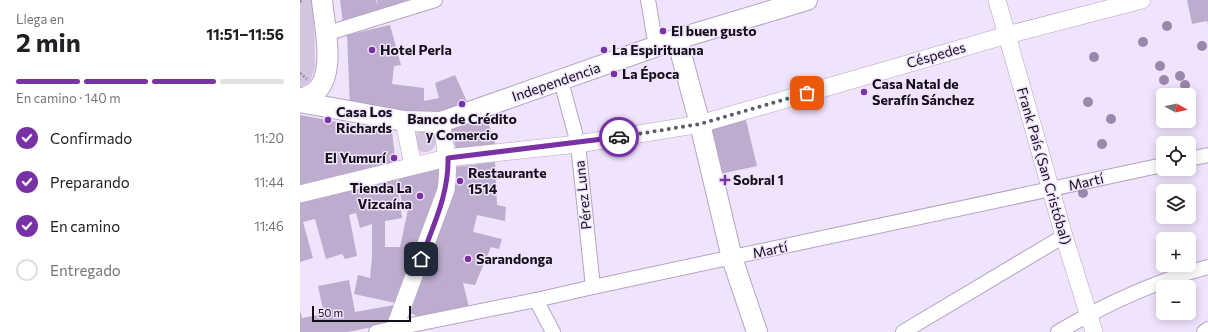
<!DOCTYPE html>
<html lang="es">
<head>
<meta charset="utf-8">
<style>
	:root { --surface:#fff; --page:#f2f2f2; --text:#202124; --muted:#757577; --line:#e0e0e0; --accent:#7932a5 }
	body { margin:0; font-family:Commissioner,sans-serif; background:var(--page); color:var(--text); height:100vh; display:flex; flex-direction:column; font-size:15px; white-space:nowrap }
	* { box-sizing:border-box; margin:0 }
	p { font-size:13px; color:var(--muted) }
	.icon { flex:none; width:22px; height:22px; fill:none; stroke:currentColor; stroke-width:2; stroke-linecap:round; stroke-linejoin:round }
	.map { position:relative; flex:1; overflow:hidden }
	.panel { display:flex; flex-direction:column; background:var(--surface); width:300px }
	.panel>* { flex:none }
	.needle { width:26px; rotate:98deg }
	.fabs { position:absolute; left:856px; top:88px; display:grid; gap:8px }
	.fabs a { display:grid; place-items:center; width:40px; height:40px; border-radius:6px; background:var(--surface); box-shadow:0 2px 10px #0003; font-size:20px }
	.scale { position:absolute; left:12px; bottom:10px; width:99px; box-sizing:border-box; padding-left:4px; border:2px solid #150f1a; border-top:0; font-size:11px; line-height:14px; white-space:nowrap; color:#150f1a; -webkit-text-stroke:3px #f0e3fc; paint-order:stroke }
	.pin { position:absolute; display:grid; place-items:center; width:34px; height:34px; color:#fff; margin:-17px; border-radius:8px; box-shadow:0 2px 6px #0006 }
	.courier { position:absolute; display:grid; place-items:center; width:40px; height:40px; margin:-20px; border:3px solid #7932a5; border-radius:50%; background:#fff; color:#222; box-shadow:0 1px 5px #0007 }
	.overview em { font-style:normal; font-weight:700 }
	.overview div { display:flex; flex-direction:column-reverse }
	.overview { display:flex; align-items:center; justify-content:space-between; height:68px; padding:0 16px }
	h1 { font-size:26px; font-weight:700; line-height:30px }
	.bar { display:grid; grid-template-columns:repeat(4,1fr); gap:6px 4px; align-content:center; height:48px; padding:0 16px }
	.bar i { height:5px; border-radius:3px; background:var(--line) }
	.bar .current { background:var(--accent) }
	.bar p { grid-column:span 4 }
	ol { padding:0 16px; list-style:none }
	li { display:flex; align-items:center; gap:12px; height:44px }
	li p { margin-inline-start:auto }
	li .icon { padding:4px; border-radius:50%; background:var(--accent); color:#fff; stroke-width:4 }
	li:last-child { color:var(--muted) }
	li i { width:22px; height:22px; border:2px solid var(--line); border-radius:50% }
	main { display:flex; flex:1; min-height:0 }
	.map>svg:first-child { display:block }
	.green { fill:#d2c5dd }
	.building { fill:#beacce }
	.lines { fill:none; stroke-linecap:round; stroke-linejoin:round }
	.minor-casing { stroke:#b4a5c2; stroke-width:16 }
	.tertiary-casing { stroke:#b4a5c2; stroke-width:18 }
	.secondary-casing { stroke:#b4a5c2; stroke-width:22 }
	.path { stroke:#91879a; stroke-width:2.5; stroke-dasharray:2 2; stroke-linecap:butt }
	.minor { stroke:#fff; stroke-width:14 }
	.tertiary { stroke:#fff; stroke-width:17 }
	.secondary { stroke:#fff; stroke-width:20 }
	.tree { fill:#9b86ac }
	.done { stroke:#625969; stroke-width:4; stroke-dasharray:0 7.2 }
	.route { stroke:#7932a5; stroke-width:5 }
	.poi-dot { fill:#7932a5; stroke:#f0e3fc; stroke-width:1.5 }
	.labels { text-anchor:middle; stroke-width:3; stroke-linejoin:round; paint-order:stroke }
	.poi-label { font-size:14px; font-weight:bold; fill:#150f1a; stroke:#f0e3fc; text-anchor:start }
	.street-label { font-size:14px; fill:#150f1a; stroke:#f0e3fc }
</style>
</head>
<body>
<main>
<section class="panel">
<div class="overview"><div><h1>2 min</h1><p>Llega en</p></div><em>11:51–11:56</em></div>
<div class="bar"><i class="current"></i><i class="current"></i><i class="current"></i><i></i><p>En camino · 140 m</p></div>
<ol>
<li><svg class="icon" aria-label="check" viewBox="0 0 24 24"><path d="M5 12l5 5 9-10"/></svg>Confirmado<p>11:20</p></li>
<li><svg class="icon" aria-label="check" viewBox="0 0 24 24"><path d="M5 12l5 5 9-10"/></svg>Preparando<p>11:44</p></li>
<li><svg class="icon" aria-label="check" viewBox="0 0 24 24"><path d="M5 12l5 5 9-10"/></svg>En camino<p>11:46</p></li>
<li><i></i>Entregado</li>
</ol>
</section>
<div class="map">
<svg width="908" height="332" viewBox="0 0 908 332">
	<rect width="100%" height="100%" fill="#f0e3fc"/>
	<!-- green -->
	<g class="green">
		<polygon points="0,0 12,0 14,7 15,68 10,81 0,88"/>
		<circle cx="125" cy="141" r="11"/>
	</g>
	<!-- building -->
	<g class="building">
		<polygon points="40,0 76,0 78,6 77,0 120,0 43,23"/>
		<polygon points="887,0 908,0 908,24 907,21 892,24"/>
		<polygon points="90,25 101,65 94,66 92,84 124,88 124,101 139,98 135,83 155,75 169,106 129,117 50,106 47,35"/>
		<polygon points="185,113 196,146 157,153 150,125"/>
		<polygon points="0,115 92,132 96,165 0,189"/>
		<polygon points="446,120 457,166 420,174 409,129"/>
		<polygon points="195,162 197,205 206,207 205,221 177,215 173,232 202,239 199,249 191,247 175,285 163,283 169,307 121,318 110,313 150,199 155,167"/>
		<polygon points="138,164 142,173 142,188 100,304 92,323 48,332 0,332 0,310 2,318 24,314 18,286 49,280 55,312 100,304 54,294 58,275 70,278 72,258 72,224 60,228 56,213 49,215 57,256 45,259 42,254 26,259 15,219 3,222 13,258 0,262 0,199 96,176 102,218 85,221 85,247 100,247 109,205 102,204 97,176"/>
	</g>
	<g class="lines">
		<!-- minor casing -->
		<g class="minor-casing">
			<g id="minor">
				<polyline points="348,0 356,47"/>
				<polyline points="25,34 135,0"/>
				<polyline points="261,81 278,144 293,287"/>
				<polyline points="889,159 908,155"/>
				<polyline points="236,300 253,332"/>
				<polyline points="76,332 236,300 293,287 863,165"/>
				<polyline points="603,332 764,236"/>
				<path d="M758,332C806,304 855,281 908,267"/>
				<polyline points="904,332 908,329"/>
			</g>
		</g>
		<!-- tertiary casing -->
		<g class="tertiary-casing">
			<g id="tertiary">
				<polyline points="697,0 764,236 794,332"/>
				<polyline points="104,121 113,166"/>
				<polyline points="0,194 147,158 278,144 400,124 707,35 842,0"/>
				<path d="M93,332L146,190C150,166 145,145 141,122"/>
			</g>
		</g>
		<!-- secondary casing -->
		<g class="secondary-casing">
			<g id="secondary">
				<polyline points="377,39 400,124 432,258 457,332"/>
				<path d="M0,99C7,97 14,94 19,88C35,68 24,24 22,0"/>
				<polyline points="0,102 104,121 141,122 377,39 507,0"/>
			</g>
		</g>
		<!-- path -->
		<g class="path">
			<polyline points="0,2 2,0"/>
			<polyline points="0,73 7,79"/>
		</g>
		<!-- minor -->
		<use href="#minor" class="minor"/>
		<!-- tertiary -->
		<use href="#tertiary" class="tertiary"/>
		<!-- secondary -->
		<use href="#secondary" class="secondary"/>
	</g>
	<!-- trees -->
	<g class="tree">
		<circle cx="867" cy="26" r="5"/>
		<circle cx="843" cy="42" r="5"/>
		<circle cx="902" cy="46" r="5"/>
		<circle cx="794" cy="57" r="5"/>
		<circle cx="860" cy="66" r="5"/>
		<circle cx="880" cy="76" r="5"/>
		<circle cx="864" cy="80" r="5"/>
		<circle cx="885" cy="85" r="5"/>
		<circle cx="788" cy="102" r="5"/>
		<circle cx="811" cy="119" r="5"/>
		<circle cx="802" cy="144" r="5"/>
		<circle cx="783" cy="193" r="5"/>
	</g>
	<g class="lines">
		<!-- done -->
		<polyline class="done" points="319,137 400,124 507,93"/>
		<!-- route -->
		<path class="route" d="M121,259C133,226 149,194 148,158L319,137"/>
	</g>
	<!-- markers -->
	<g class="poi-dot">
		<circle cx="363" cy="31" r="4"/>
		<circle cx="72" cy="50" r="4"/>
		<circle cx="304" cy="50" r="4"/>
		<circle cx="314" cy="74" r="4"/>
		<circle cx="564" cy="92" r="4"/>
		<circle cx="162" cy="104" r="4"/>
		<circle cx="28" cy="120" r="4"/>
		<circle cx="94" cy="158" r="4"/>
		<path d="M423 174h4v4h4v4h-4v4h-4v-4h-4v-4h4z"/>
		<circle cx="160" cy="181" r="4"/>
		<circle cx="120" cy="196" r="4"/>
		<circle cx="168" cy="259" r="4"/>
	</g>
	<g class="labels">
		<!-- poi labels -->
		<g class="poi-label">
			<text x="371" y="36">El buen gusto</text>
			<text x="80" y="55">Hotel Perla</text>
			<text x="312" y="55">La Espirituana</text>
			<text x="322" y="79">La Época</text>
			<text x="572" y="89">Casa Natal de<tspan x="572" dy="16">Serafín Sánchez</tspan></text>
			<text x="36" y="117">Casa Los<tspan x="36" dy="16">Richards</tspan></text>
			<text x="162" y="124" text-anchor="middle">Banco de Crédito<tspan x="162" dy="16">y Comercio</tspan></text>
			<text x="86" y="163" text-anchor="end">El Yumurí</text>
			<text x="168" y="178">Restaurante<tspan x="168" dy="16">1514</tspan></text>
			<text x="433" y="185">Sobral 1</text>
			<text x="112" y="193" text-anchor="end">Tienda La<tspan x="112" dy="16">Vizcaína</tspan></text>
			<text x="176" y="264">Sarandonga</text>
		</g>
		<!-- street labels -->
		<g class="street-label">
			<text transform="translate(636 55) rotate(-16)" y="5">Céspedes</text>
			<text transform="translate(256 82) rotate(-19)" y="5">Independencia</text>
			<text transform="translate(744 166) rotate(74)" y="5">Frank País (San Cristóbal)</text>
			<text transform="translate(786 182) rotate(-13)" y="5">Martí</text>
			<text transform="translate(283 195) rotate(-96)" y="5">Pérez Luna</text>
			<text transform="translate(470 250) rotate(-12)" y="5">Martí</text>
		</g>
	</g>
</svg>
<div class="fabs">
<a><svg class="needle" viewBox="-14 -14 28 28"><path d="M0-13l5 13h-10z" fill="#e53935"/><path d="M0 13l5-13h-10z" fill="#757577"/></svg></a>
<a><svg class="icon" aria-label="locate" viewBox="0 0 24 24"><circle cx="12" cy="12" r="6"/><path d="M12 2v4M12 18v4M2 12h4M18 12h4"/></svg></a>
<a><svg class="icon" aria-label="layers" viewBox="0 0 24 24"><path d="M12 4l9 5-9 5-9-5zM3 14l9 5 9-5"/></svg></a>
<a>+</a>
<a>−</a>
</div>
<div class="scale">50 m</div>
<div class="pin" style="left:507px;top:93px;background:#ea580c"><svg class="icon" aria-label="bag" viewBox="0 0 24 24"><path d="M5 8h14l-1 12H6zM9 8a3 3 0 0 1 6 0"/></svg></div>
<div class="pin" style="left:121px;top:259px;background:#1f2937"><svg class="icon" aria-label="home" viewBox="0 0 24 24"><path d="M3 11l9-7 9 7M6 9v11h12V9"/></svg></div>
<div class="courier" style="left:319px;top:137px"><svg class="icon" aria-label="car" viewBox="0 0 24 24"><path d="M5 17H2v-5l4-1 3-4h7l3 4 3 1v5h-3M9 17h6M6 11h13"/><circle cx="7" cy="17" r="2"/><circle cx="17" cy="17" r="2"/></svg></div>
</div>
</main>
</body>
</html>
